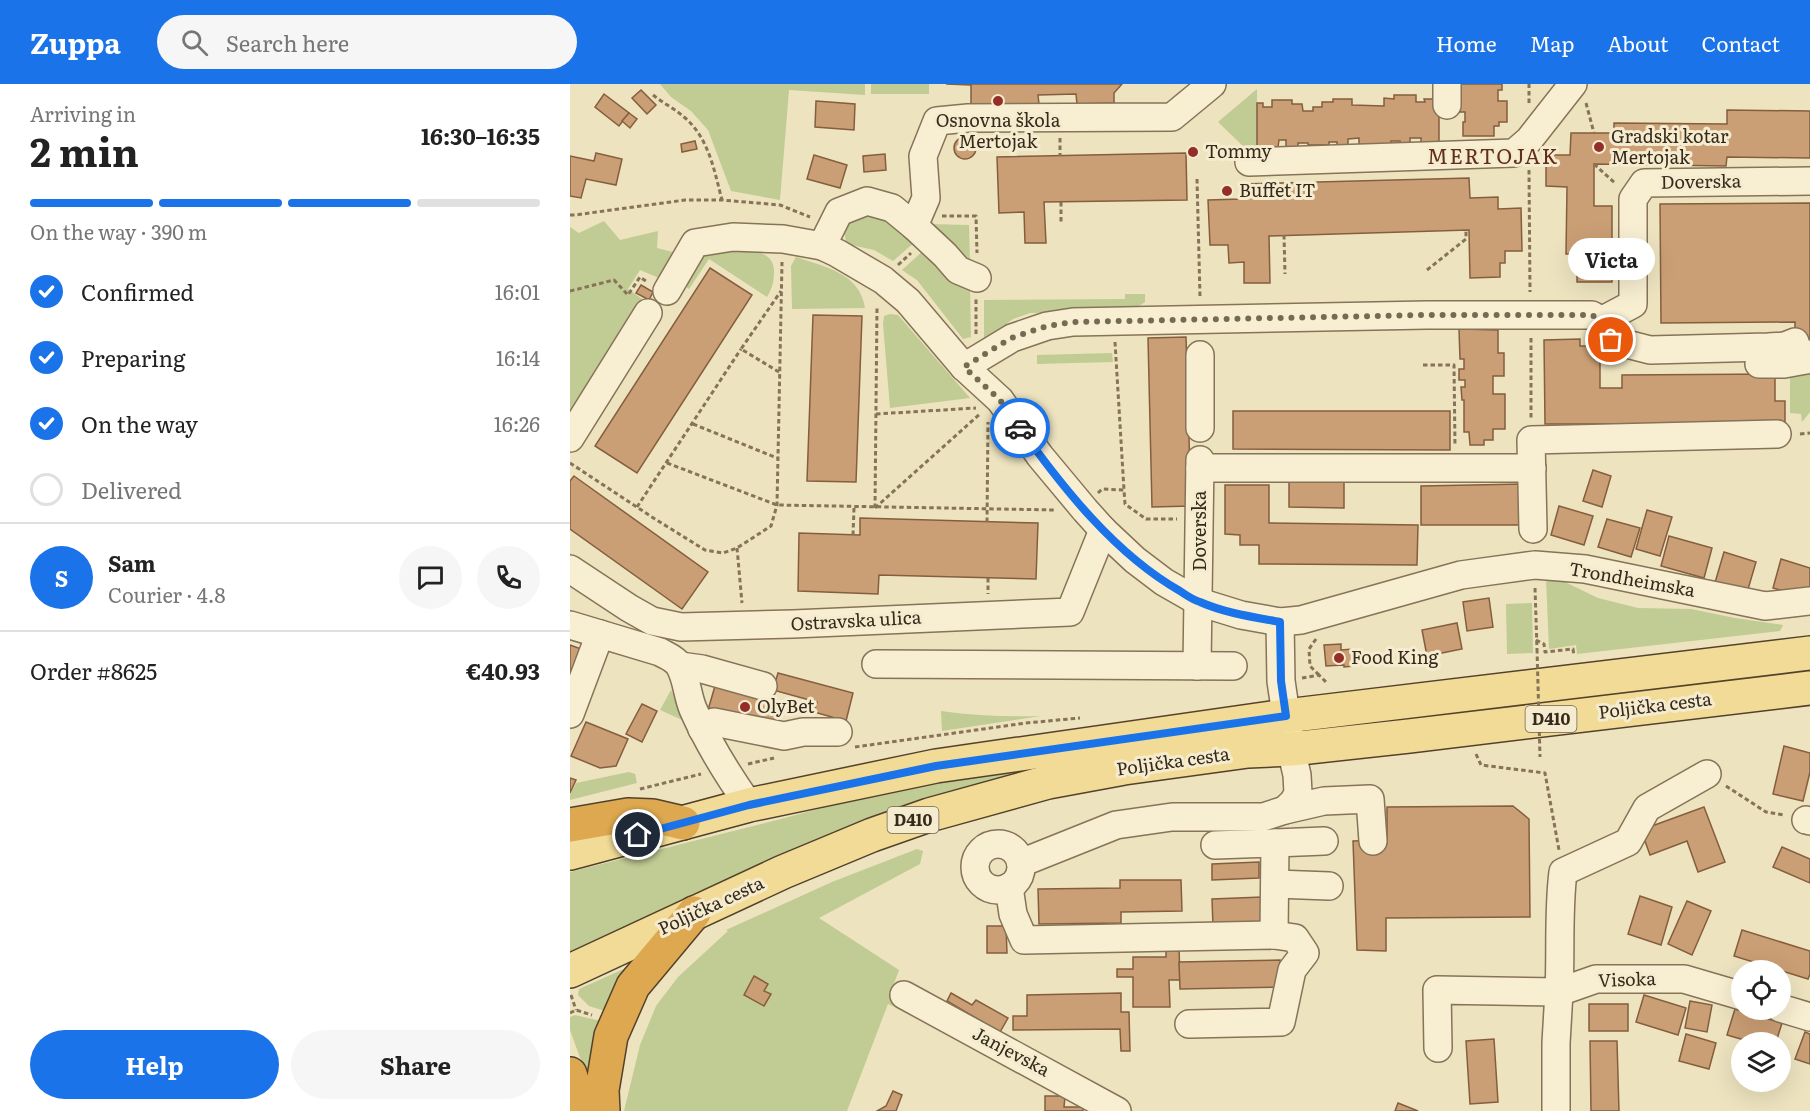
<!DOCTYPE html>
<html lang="en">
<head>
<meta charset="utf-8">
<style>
	:root { --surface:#fff; --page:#f6f6f6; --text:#222; --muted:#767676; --line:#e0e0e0; --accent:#1a73e8 }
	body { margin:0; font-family:Literata,serif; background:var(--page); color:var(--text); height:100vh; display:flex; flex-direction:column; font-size:22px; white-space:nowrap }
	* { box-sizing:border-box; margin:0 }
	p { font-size:20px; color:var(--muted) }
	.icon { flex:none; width:33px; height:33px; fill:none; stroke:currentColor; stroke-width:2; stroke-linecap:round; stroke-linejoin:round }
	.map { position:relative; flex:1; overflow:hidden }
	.sheet { display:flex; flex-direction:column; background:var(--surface); width:570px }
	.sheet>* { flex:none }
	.buttons { position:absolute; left:1161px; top:876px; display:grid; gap:12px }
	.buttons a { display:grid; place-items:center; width:60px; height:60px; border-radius:50%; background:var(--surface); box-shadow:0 6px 24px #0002; font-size:30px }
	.pin { position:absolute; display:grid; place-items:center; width:51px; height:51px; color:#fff; margin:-26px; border:3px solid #fff; border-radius:50%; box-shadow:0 2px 6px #0007 }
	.courier { position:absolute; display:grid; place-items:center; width:60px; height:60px; margin:-30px; border:4px solid #1a73e8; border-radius:50%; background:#fff; color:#222; box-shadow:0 2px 8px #0007 }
	.bubble { position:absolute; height:42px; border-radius:21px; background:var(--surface); box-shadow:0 6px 24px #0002; font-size:20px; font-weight:700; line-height:42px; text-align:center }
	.head em { font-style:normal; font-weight:700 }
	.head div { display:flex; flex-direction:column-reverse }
	.head { display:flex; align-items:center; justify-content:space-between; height:102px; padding:0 30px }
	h1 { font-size:39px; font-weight:700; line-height:45px }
	.bar { display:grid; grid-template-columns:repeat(4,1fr); gap:9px 6px; align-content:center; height:72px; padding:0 30px }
	.bar i { height:8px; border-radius:4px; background:var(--line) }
	.bar .selected { background:var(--accent) }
	.bar p { grid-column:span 4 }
	.line { display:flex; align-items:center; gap:15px; padding:0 30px; border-top:2px solid var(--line) }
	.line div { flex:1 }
	.round { display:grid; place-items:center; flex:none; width:63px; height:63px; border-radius:32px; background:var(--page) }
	ol { padding:0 30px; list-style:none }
	li { display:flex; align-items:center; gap:18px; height:66px }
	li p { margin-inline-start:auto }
	li .icon { padding:6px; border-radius:50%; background:var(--accent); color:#fff; stroke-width:4 }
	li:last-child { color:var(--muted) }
	li i { width:33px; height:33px; border:3px solid var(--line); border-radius:50% }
	.cta { display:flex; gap:12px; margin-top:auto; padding:12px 30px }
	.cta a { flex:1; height:69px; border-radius:36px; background:var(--accent); color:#fff; font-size:24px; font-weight:700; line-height:69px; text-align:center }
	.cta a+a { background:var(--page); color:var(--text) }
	header { display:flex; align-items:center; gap:36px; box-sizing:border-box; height:84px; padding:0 30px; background:var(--accent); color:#fff }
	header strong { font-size:28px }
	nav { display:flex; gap:33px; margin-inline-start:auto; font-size:21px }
	.search { width:420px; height:54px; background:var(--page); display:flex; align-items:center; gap:15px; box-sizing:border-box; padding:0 21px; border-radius:33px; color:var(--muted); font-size:22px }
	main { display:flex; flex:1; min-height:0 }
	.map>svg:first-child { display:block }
	.green { fill:#c1cb94 }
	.building { fill:#cb9f75; stroke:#855e3e; stroke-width:1.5 }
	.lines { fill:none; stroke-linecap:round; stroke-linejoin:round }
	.minor-casing { stroke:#867358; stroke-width:30 }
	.major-casing { stroke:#53412c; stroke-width:36 }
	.highway-casing { stroke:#53412c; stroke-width:36 }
	.path { stroke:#867358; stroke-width:3; stroke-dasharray:4.5 3; stroke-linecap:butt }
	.minor { stroke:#f8efd2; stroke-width:27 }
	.major { stroke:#f1db96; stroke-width:33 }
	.highway { stroke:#dda84f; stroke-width:33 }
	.path-bridge { stroke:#867358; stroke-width:3; stroke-dasharray:4.5 3; stroke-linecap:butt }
	.done { stroke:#756b55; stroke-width:6; stroke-dasharray:0 10.8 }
	.route { stroke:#1a73e8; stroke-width:8 }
	.poi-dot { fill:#942e28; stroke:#f5eccf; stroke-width:2 }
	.labels { text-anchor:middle; stroke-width:6; stroke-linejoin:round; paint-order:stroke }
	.shield { fill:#f5eccf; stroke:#6f6452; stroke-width:1.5 }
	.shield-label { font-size:16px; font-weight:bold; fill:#352a1c }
	.poi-label { font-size:18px; fill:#352a1c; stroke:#f5eccf; text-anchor:start }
	.street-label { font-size:18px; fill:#352a1c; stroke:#f5eccf }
	.quarter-label { font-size:21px; letter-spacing:1.5px; fill:#622f1c; stroke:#f5eccf }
</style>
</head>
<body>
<header>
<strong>Zuppa</strong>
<div class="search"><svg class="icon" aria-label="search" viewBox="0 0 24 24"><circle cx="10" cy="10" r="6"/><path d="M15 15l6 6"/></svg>Search here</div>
<nav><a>Home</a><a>Map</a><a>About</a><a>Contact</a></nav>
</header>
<main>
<section class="sheet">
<div class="head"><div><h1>2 min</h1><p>Arriving in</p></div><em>16:30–16:35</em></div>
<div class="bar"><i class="selected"></i><i class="selected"></i><i class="selected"></i><i></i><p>On the way · 390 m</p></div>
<ol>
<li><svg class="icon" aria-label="check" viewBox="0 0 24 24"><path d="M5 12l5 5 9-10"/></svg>Confirmed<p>16:01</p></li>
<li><svg class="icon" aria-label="check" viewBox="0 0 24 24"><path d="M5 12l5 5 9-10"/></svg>Preparing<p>16:14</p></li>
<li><svg class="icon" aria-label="check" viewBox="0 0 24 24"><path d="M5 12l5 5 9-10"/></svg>On the way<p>16:26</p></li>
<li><i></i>Delivered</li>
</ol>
<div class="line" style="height:108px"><b class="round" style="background:var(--accent);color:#fff">S</b><div><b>Sam</b><p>Courier · 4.8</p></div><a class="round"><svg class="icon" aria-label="chat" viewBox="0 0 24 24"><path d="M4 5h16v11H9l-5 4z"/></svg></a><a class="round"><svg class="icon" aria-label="phone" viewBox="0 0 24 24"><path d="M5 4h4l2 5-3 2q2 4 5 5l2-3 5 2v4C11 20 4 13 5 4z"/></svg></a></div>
<div class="line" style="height:78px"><div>Order #8625</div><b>€40.93</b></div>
<div class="cta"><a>Help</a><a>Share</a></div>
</section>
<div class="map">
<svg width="1240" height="1027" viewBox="0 0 1240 1027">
	<rect width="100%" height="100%" fill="#ede3bf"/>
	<!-- green -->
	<g class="green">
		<polygon points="90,0 295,0 295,11 219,6 210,116 161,107 138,46 121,27 101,13"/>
		<rect x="301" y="0" width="58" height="10"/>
		<polygon points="687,5 687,63 674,63 648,38"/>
		<path d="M310,129L346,157L323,177L304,166L277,160C272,147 276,139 285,130Z"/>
		<polygon points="34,137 50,156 88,147 87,164 103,168 89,194 70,186 58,205 75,217 0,340 0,143 9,149"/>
		<polygon points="359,140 399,141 400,182"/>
		<polygon points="354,166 400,204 401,253 393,255 347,196 332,186"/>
		<path d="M135,167C154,167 203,158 204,186C204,197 203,203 197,213L139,175L119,205L110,198Z"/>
		<path d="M226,173C255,183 290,189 295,224L222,225L221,182Z"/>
		<polygon points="555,210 575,210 575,218 566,224 550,227 460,229 443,235 414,257 414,216 555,215"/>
		<polygon points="320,230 328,231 400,314 320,324 313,240 314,232"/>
		<polygon points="542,269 543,278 467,280 467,271"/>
		<polygon points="1240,284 1240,328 1232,338 1231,330 1220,329 1220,288"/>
		<polygon points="976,494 995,498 1028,514 1068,524 1121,525 1165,534 1213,541 1210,547 1007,570 1006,561 979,565"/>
		<polygon points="962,519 963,569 937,570 936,520"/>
		<polygon points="101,606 119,639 90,626"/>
		<path d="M371,627C405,632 437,633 471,632L372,647Z"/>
		<polygon points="504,676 0,877 0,788 207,736 316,707"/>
		<polygon points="59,688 65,690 67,699 0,716 0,711 6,699"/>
		<polygon points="347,765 353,767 350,780 249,834 329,886 322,905 325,923 318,920 277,1027 54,1027 70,961 86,922 108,893 158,847 156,846 262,798"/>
		<polygon points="56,884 42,907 35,927 19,922 8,911 9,905"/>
		<polygon points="5,931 31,937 18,985 13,982 0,946 0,933"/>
	</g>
	<!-- building -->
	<g class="building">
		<polygon points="376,0 552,0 544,9 544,19 507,20 506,10 468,11 469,20 401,21 401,1"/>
		<polygon points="890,0 932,0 932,6 928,6 928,17 937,17 937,38 929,38 929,42 924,42 924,52 893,52 893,38 895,38 895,28 890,28"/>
		<polygon points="71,6 86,21 77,30 62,14"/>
		<polygon points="34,10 59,29 49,42 25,23"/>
		<polygon points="824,11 846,11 846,18 855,18 854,15 869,15 869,61 851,64 851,54 840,54 840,64 830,63 830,57 821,57 821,60 808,60 808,63 789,63 789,54 778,55 778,63 767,64 767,58 759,58 759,61 738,61 738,59 728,59 728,64 716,64 716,56 709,56 708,63 687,63 687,19 693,19 693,23 702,23 702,16 722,16 722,20 732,20 733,27 743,27 743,23 752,23 752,18 763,18 763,15 782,15 782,21 814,22 814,14 824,15"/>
		<polygon points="246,17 285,20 284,46 245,43"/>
		<polygon points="1157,26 1240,27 1240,74 1157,73 1156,82 1024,80 1024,122 1042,122 1042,198 1007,198 1007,170 996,170 997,103 976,102 976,71 1000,71 1001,49 1044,49 1044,39 1157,40"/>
		<polygon points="59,29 67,35 60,44 52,37"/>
		<circle cx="395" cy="64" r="11"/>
		<polygon points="125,57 127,65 112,68 111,60"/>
		<polygon points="26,69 52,75 46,101 16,95 11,114 0,112 0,72 24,77"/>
		<polygon points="616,69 617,116 474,118 476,159 455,159 454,128 429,129 427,73"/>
		<polygon points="315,70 316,86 294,88 293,72"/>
		<polygon points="244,71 277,81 270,104 237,95"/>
		<polygon points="899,94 900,114 928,113 928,125 951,124 952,167 935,167 935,179 930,179 930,193 900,194 899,146 699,152 700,199 674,199 674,178 659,179 658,161 640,161 638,116 671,115 670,100"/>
		<polygon points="1240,119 1240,268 1225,268 1225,238 1091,239 1090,120"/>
		<polygon points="140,184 182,211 67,389 25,362"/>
		<polygon points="71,201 83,208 79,216 66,209"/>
		<polygon points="243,231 292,232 286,398 237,397"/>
		<polygon points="889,245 928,246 928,269 934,269 934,292 923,292 923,310 935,310 935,345 923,345 923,356 914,356 914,361 900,361 899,348 894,348 894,316 892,316 891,303 895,303 895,296 889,296 889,285 894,285 894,275 890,275"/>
		<polygon points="616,253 621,422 582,423 578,254"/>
		<polygon points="1010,255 1010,262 1020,262 1020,269 1030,269 1030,304 1052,304 1052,291 1205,290 1205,317 1215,317 1215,340 975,340 974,256"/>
		<polygon points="663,327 880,327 880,366 663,365"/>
		<polygon points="1023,386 1041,392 1032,423 1013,417"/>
		<polygon points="4,392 138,488 112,525 0,445 0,397"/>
		<polygon points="719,396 774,397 774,424 719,423"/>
		<polygon points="953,400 953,441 851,441 851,402"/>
		<polygon points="655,401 699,401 699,439 848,441 847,481 689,480 689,461 670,461 670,451 655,450"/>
		<polygon points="989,422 1023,432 1014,461 981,451"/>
		<polygon points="1077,426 1102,433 1090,472 1066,465"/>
		<polygon points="290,434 468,439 466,495 309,491 308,510 228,507 229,449 290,451"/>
		<polygon points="1037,435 1070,444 1061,473 1028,463"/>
		<polygon points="1099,452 1142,464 1134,494 1091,482"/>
		<polygon points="1154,468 1186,478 1176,512 1144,502"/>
		<polygon points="1211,475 1240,484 1240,515 1203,504"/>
		<polygon points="919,514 923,543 897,547 893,518"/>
		<polygon points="887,539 892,565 857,572 852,546"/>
		<polygon points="771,560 771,566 783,565 784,582 774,583 774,581 756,582 754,561"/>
		<polygon points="0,561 19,568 0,618"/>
		<polygon points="208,589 283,609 276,637 244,628 247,618 203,606"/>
		<polygon points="145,602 212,620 208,637 194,634 192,640 138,626"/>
		<polygon points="72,620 87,627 72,658 56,650"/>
		<polygon points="16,638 58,655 46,682 30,684 1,672"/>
		<polygon points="1214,662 1240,669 1240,688 1233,717 1203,710"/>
		<polygon points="0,694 6,696 0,709"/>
		<polygon points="943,722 959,735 960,833 816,834 816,867 787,866 783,757 817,756 817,723"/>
		<polygon points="1134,723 1155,778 1128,788 1117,757 1080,771 1071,746"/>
		<polygon points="1212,763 1240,775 1240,799 1203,783"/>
		<polygon points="689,778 689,794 642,796 642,780"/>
		<polygon points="550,796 611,796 612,827 551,828 551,839 469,840 468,805 550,804"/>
		<polygon points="1070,812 1102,823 1091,861 1058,850"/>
		<polygon points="692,813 692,840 643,842 642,815"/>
		<polygon points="1117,817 1141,827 1122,871 1098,860"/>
		<polygon points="417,842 436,842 437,869 417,869"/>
		<polygon points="1172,846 1240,867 1240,890 1238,895 1164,872"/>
		<polygon points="596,863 609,863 610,896 599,896 600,923 563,923 563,893 547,893 547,885 563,885 563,873 596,873"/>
		<polygon points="710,876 711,903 610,905 609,878"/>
		<polygon points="184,892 198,900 194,907 201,910 194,922 174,911"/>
		<polygon points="381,909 402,921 406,916 438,934 430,948 377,917"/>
		<polygon points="551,909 551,928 559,928 560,967 551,967 550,945 443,946 443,932 457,932 457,911"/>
		<polygon points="1074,911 1116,924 1108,951 1066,938"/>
		<polygon points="1120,917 1142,921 1137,948 1115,944"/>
		<rect x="1019" y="920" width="39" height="27"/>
		<polygon points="1165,925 1212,939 1206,958 1181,958 1157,951"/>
		<polygon points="1235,948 1240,950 1240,980 1225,975"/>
		<polygon points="1116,950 1146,959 1139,985 1109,977"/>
		<polygon points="924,955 928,1018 900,1020 896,957"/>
		<polygon points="1020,957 1047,957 1049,1027 1021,1027"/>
		<polygon points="323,1007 332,1011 326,1027 307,1027 316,1022"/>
		<polygon points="475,1012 495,1012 494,1023 513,1023 513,1027 475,1027"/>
		<polygon points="828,1019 848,1027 825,1027"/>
	</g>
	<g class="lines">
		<!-- minor casing -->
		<g class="minor-casing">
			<g id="minor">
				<polyline points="877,0 877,21"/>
				<polyline points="679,78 944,69 959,56 1003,0"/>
				<polyline points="344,142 375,171 388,186 407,194"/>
				<polyline points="252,162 269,128 297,117 322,124 344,142 356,114 353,72 367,37 398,34 602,33 642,0"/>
				<polyline points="97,207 125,159 163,153 213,155 252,162 267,169 313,196 338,217 394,283 430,316 470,372 515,426 533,446 565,476 594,498 629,518 671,531 710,538 731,536 891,491 965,481 1015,485 1195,522 1240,517"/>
				<polyline points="1031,237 1063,220 1063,115 1074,99 1240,97"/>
				<polyline points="630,271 630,344"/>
				<polyline points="1189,280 1214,280 1236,276 1240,270"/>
				<polyline points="394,283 442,254 477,242 503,238 857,231 1022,231 1031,237 1041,256 1080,266 1198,263 1215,262 1225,258"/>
				<polyline points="0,354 78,229"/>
				<polyline points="630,384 962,384"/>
				<polyline points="963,445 961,356 1207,350"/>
				<polyline points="0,485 59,524 82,537 111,543 223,540 500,528 533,446"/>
				<polyline points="710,538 711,597 721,665 727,691 728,709 724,717 715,726"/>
				<path d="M0,541L90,568C97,572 104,574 109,581C117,594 117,611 123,625C138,659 157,690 179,721"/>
				<polyline points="306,580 663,582"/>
				<polyline points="110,582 132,585 193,602"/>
				<polyline points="627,582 630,376"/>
				<polyline points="0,630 30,550"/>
				<polyline points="132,645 144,638 214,652 233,648 268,648"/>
				<polyline points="1236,736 1240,737"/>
				<polyline points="705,759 754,757"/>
				<circle cx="428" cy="783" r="23"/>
				<polyline points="645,761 705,759 704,851"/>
				<polyline points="451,779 546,741 602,733 693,733 715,726 754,717 800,715 803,757"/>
				<polyline points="706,800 759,802"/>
				<polyline points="439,803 443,830 454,856 704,851 725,854 735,869 722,886 711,938 619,940"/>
				<polyline points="334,911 547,1027"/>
				<polyline points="1210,924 1240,933"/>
				<path d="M868,964L867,906L989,908C991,868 988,828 993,788L1058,758L1077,724L1137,690"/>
				<polyline points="986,1027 986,959 989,908 1026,895 1114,895 1172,912"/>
			</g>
		</g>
		<!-- major casing -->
		<g class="major-casing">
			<g id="major">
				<polyline points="0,769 179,721 366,682 716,632 1240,569"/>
				<polyline points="0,887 213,788 302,751 359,731 478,698 554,684 678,667 721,665 839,652 1240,604"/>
			</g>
		</g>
		<!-- highway casing -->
		<g class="highway-casing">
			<g id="highway">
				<polyline points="0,741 58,731 83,732 113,739"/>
				<polyline points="0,990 12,1027"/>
				<polyline points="33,1027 32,1006 41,952 63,902 124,829"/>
			</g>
		</g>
		<!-- path -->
		<g class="path">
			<path d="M83,11C93,19 105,25 114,33C139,54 144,86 152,116"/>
			<polyline points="959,19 959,0"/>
			<polyline points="1016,19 1024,49"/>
			<polyline points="490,54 490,72"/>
			<polyline points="1024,80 1046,100"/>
			<polyline points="959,86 960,208"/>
			<polyline points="627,95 630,213"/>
			<polyline points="491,118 491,140"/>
			<polyline points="0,131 5,131 115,116 152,116 210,121 240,133"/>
			<polyline points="372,132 406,132 407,169"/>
			<polyline points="714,151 715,190"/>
			<polyline points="328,181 341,169"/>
			<polyline points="857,186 896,155 896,146"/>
			<polyline points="0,207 44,196 58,211 70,193 76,197"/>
			<polyline points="406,250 406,215"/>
			<polyline points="961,254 961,334"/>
			<polyline points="545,258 554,406"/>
			<polyline points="853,281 884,281 885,362"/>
			<polyline points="209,288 171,265 211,207"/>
			<polyline points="306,330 406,324"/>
			<polyline points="123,340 207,374"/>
			<polyline points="1230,350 1240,349"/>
			<polyline points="0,379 85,435 135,466 153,469 167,464 201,442 207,421 212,178"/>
			<polyline points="97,379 207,421 486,426"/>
			<polyline points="528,409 532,405 554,406 555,420 576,435 607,435"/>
			<polyline points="67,423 171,265"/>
			<polyline points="305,424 411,329"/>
			<polyline points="305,424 307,222"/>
			<polyline points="417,438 418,338"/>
			<polyline points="283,451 284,424"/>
			<polyline points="167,464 172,519"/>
			<polyline points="418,494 418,510"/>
			<polyline points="965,504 967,565"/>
			<polyline points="746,555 739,565 740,582 749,591"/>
			<polyline points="966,556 974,560 975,568 1003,565 1004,572"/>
			<polyline points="732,594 749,591 758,600"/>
			<polyline points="285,663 456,639 510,634"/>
			<polyline points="906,670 911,681 975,689 989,766"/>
			<polyline points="178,680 204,674"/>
			<polyline points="1156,702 1196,728 1214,731"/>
			<polyline points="70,705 131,690"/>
			<polyline points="1,911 6,926"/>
			<polyline points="0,929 6,926 22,931"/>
		</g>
		<!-- minor -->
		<use href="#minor" class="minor"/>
		<!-- major -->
		<use href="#major" class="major"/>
		<!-- highway -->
		<use href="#highway" class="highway"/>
		<!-- path-bridge -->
		<polyline class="path-bridge" points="967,565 970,673"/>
	</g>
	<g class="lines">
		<!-- done -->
		<polyline class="done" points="450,344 430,316 394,283 441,254 477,242 503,238 857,231 1022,231 1031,237 1041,256"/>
		<!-- route -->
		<path class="route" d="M68,751L179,721L366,682L716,632L711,597L710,538C683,533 655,529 630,518C623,516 616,511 610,507C545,470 493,404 450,344"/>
	</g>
	<!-- markers -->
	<g class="poi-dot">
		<circle cx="428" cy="17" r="6"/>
		<circle cx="1029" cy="63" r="6"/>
		<circle cx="623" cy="68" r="6"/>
		<circle cx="657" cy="107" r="6"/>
		<circle cx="769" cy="574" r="6"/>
		<circle cx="175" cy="623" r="6"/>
	</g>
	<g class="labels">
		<!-- shield labels -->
		<g class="shield">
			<rect x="955.5" y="622" width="51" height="26" rx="4.5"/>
			<rect x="317.5" y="723" width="51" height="26" rx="4.5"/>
		</g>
		<g class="shield-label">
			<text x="981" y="641">D410</text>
			<text x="343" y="742">D410</text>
		</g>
		<!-- poi labels -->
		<g class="poi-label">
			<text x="428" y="43" text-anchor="middle">Osnovna škola<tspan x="428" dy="21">Mertojak</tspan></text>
			<text x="1041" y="59">Gradski kotar<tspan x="1041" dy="21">Mertojak</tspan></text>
			<text x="635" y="74">Tommy</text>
			<text x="669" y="113">Buffet IT</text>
			<text x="781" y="580">Food King</text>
			<text x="187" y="629">OlyBet</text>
		</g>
		<!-- street labels -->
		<g class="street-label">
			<text transform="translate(1131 98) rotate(-1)" y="6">Doverska</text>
			<text transform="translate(630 447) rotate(-90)" y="6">Doverska</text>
			<text transform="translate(1062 496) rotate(10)" y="6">Trondheimska</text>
			<text transform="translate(286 537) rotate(-3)" y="6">Ostravska ulica</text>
			<text transform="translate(1085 622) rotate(-7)" y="6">Poljička cesta</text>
			<text transform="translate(603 678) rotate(-8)" y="6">Poljička cesta</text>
			<text transform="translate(141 822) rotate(-25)" y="6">Poljička cesta</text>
			<text transform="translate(1057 896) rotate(-2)" y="6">Visoka</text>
			<text transform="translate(441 968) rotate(28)" y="6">Janjevska</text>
		</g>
		<!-- quarter labels -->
		<g class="quarter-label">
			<text x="923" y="80">MERTOJAK</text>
		</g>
	</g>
</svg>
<div class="buttons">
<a><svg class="icon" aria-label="locate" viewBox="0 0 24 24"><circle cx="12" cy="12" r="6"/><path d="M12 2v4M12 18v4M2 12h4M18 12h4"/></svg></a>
<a><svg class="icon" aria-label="layers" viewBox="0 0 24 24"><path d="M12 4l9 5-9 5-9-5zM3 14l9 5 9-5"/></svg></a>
</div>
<div class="pin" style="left:1041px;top:256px;background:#ea580c"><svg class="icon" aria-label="bag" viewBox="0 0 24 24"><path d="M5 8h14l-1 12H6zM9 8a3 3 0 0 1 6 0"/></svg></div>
<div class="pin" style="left:68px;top:751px;background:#1f2937"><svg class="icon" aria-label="home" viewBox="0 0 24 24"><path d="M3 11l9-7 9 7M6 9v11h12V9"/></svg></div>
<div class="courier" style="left:450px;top:344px"><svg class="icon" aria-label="car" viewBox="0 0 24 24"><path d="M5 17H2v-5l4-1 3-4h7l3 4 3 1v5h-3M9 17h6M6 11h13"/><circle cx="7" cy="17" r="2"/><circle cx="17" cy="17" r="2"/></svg></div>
<div class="bubble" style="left:998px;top:154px;width:87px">Victa</div>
</div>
</main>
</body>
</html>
